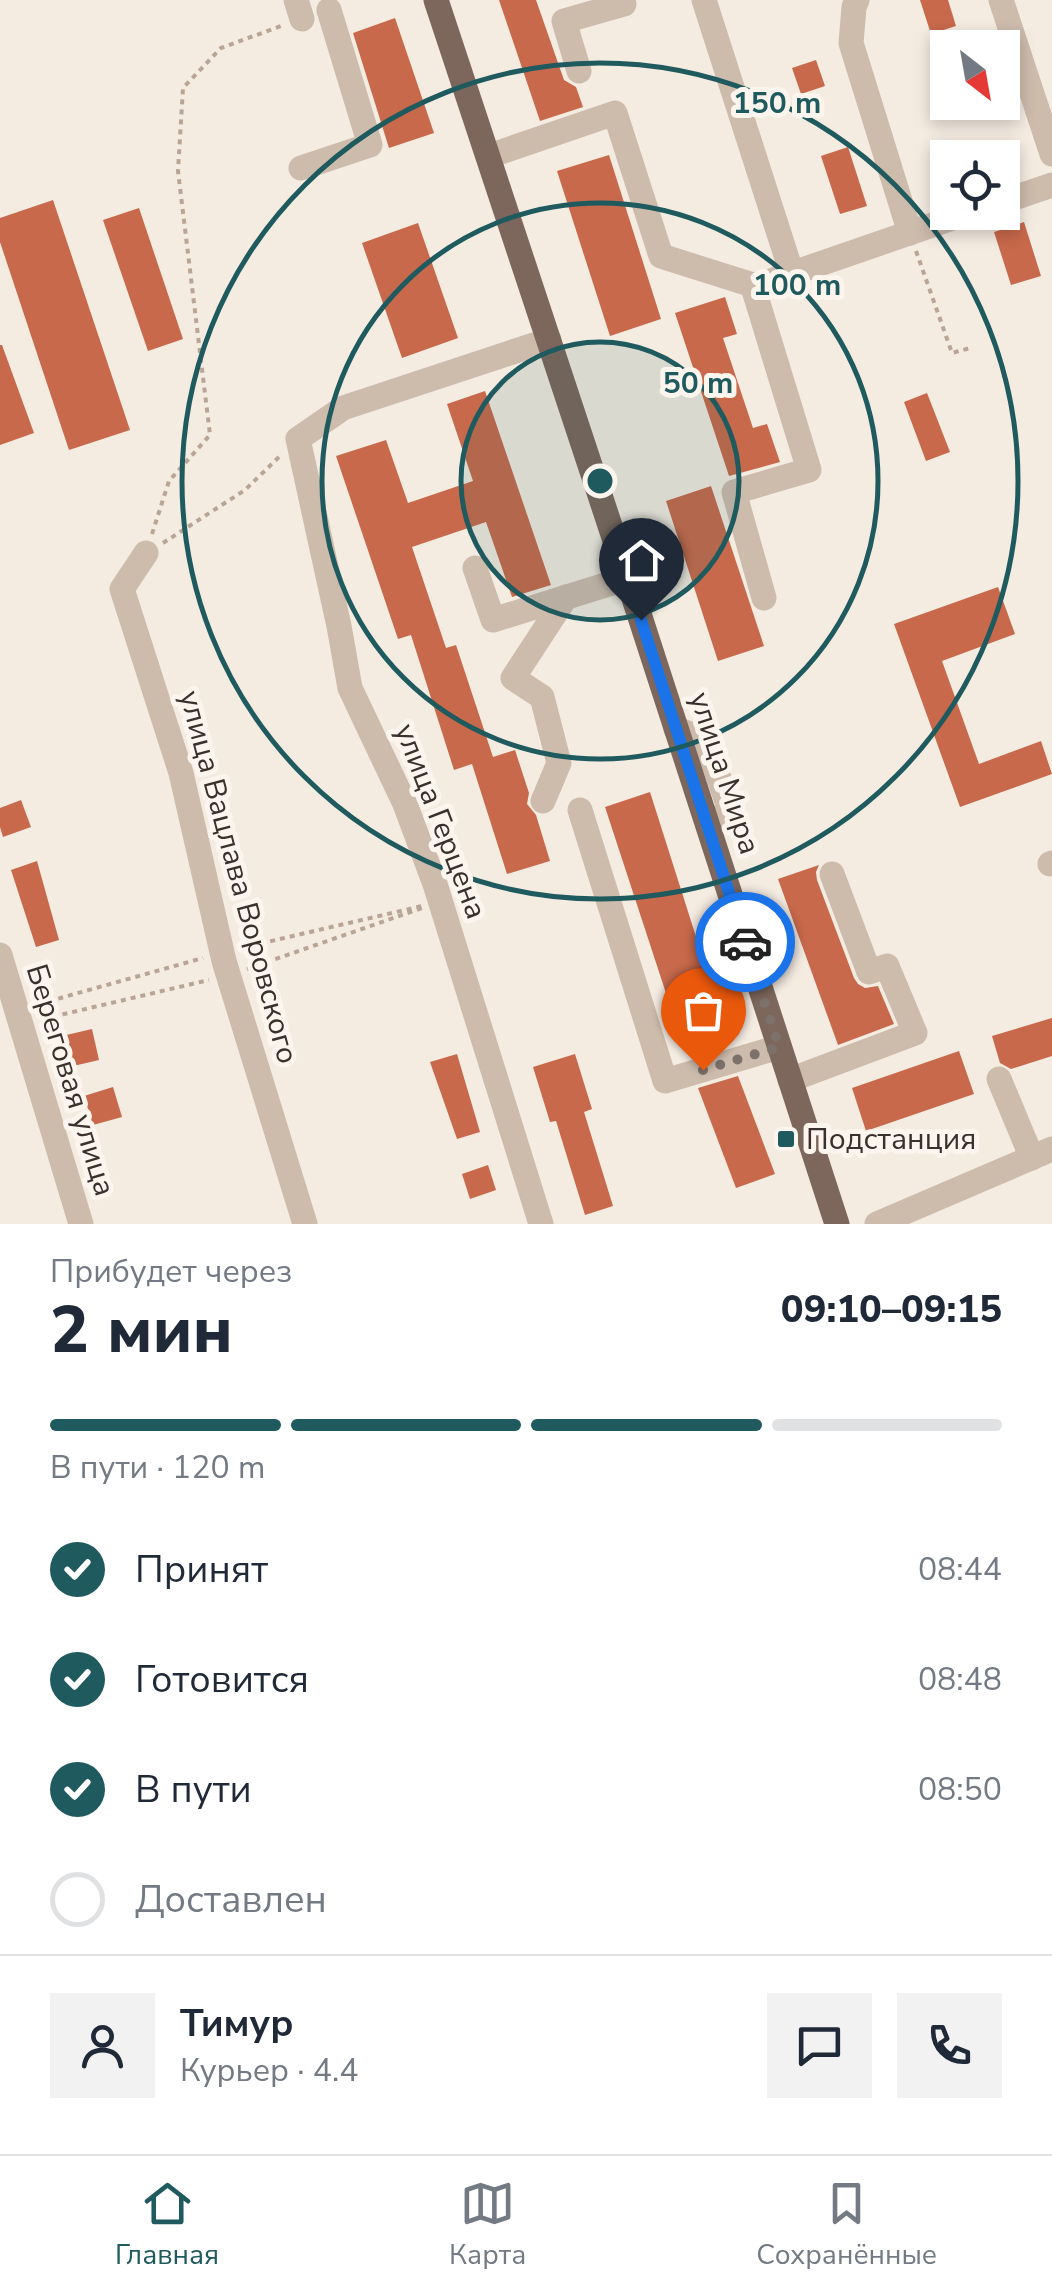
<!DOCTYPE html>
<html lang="ru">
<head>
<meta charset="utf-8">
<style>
	:root { --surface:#fff; --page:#f2f2f3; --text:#1f2937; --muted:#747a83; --line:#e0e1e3; --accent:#1f5a5e }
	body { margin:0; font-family:"Nunito Sans",sans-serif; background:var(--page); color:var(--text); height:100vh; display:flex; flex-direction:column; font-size:38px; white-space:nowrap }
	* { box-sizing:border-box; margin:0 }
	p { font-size:32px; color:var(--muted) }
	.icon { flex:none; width:55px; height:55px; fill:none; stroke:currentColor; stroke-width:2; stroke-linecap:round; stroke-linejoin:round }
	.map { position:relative; height:1224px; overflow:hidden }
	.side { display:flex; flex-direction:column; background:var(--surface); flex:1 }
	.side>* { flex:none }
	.needle { width:65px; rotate:149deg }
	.fabs { position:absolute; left:930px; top:30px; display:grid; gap:20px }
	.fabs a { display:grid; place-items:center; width:90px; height:90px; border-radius:0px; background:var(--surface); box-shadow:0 5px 15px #0003; font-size:50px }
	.pin { position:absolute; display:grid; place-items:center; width:85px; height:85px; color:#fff; margin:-102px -42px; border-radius:50% 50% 50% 0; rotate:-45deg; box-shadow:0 0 10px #0007 }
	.pin .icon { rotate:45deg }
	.courier { position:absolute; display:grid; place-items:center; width:100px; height:100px; margin:-50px; border:8px solid #1a73e8; border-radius:50%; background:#fff; color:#222; box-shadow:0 2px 12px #0007 }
	.summary em { font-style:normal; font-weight:800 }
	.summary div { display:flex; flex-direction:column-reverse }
	.summary { display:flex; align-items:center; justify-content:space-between; height:170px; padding:0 50px }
	h1 { font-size:65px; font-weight:800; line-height:75px }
	.bar { display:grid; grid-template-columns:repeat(4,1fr); gap:15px 10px; align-content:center; height:120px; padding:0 50px }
	.bar i { height:12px; border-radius:8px; background:var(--line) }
	.bar .active { background:var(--accent) }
	.bar p { grid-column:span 4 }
	.line { display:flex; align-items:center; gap:25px; padding:0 50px; border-top:2px solid var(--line) }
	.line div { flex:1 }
	.round { display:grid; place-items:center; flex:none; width:105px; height:105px; border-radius:0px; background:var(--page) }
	ol { padding:0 50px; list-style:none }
	li { display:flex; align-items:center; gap:30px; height:110px }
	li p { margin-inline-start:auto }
	li .icon { padding:10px; border-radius:50%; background:var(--accent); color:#fff; stroke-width:4 }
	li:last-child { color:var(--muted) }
	li i { width:55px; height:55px; border:5px solid var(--line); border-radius:50% }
	.menu { display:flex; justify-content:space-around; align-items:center; height:140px; border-top:2px solid var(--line); background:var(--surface); font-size:28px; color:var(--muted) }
	.menu a { display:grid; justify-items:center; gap:5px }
	.menu .active { color:var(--accent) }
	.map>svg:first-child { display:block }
	.building { fill:#c8694b }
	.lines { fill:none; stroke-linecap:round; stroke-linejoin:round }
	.path { stroke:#b9a596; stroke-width:4; stroke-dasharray:5 5; stroke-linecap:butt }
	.minor { stroke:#cdbbac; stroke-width:25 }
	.major { stroke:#7d675c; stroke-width:25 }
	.done { stroke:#7c716b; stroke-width:10; stroke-dasharray:0 18 }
	.route { stroke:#1a73e8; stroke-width:12 }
	.ring { fill:none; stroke:#1f5a5e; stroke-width:5 }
	.poi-dot { fill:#1f5a5e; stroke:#fbf5ee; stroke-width:4 }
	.labels { text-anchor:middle; stroke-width:10; stroke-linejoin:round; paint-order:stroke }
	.street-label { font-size:30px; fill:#3b302b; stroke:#fbf5ee }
	.poi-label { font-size:30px; fill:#3b302b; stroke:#fbf5ee; text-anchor:start }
	.centre { fill:#1f5a5e; stroke:#fbf5ee; stroke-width:5 }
	.ring-label { font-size:30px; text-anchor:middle; font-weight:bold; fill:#1f5a5e; stroke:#fbf5ee; stroke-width:10; stroke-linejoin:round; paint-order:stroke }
</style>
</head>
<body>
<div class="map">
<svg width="1052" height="1224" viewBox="0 0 1052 1224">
	<rect width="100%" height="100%" fill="#f4ebe1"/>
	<!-- building -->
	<g class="building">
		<polygon points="499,0 536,0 564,80 576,87 583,107 540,121"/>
		<polygon points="920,0 948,0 956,26 931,34"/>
		<polygon points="395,18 434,133 389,148 353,33"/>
		<polygon points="816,60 825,86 801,94 792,68"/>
		<polygon points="848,147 867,206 840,214 821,156"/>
		<polygon points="609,155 661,319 610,336 557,171"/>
		<polygon points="53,200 130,430 69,450 0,242 0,218"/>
		<polygon points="139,208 183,339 148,351 103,220"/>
		<polygon points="1024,222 1041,276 1011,285 994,232"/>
		<polygon points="418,223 458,338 402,358 362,243"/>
		<polygon points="725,297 737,334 723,338 753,428 767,424 780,462 729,476 675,313"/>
		<polygon points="0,345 2,345 34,433 0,445"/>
		<polygon points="485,391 551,585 512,597 486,522 412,547 446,648 456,645 493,757 515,750 529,793 527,804 536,815 550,861 507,874 472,764 454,770 411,635 398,639 336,456 386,440 408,503 473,481 447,404"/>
		<polygon points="927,393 950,452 926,461 904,402"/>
		<polygon points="711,486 764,646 718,661 666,501"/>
		<polygon points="998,587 1015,634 942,661 979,764 1041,741 1052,774 960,807 894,624"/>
		<polygon points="650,792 725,1028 682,1042 605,807"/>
		<polygon points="21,800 31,827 3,837 0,827 0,808"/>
		<polygon points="37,861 59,940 36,947 11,870"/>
		<polygon points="819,865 816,872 817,880 854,978 858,984 865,988 878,986 894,1024 838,1045 778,879"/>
		<polygon points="1052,1018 1052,1056 1011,1069 1000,1063 992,1036"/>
		<polygon points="92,1029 99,1060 69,1067 62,1036"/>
		<polygon points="959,1051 974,1094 866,1131 852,1088"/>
		<polygon points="457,1054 480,1132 457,1139 430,1062"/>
		<polygon points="575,1054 592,1109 584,1112 613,1206 585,1215 556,1121 550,1122 533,1067"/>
		<polygon points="738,1076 775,1174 736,1188 698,1088"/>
		<polygon points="113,1087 122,1117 93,1125 84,1096"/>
		<polygon points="488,1165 496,1190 470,1199 462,1174"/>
	</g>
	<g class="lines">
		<!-- path -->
		<g class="path">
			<polyline points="916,251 952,353 970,348"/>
			<polyline points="152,534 169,481 210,435 178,171 183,88 221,48 281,26"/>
			<polyline points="163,543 245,490 279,457"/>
			<polyline points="241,948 422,906"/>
			<polyline points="247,969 422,908"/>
			<polyline points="39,1004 203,958"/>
			<polyline points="43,1019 209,980"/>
		</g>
		<!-- minor -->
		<g class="minor">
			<polyline points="296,0 302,19"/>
			<polyline points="704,0 792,274"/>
			<polyline points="857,0 854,7 851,43 910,233"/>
			<polyline points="1001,0 1052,154"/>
			<polyline points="579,71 564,21 624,4 623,0"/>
			<polyline points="489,156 615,113 661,256 756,286"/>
			<polyline points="301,168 370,145 329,10"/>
			<polyline points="1002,202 1052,185"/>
			<polyline points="146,553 122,589 181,773 224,961 305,1224"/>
			<polyline points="475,568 493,620 628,578"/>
			<polyline points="764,598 734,492 809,470 753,287 970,212"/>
			<polyline points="676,729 705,739 729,807 710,831"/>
			<polyline points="543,801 559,763 542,697 513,678 566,597"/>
			<polyline points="580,810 665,1081 779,1047"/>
			<polyline points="1050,864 1052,863"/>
			<polyline points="0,955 81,1224"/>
			<polyline points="999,1079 1032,1158"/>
			<polyline points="790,1080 915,1033 887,966 869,972 832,874"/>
			<polyline points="541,1224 435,884 405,804 350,688 339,626 298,439 343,408 549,340"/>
			<polyline points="877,1224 1052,1149"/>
		</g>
		<!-- major -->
		<polyline class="major" points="436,0 629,583 837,1224"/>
	</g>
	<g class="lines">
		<!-- done -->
		<polyline class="done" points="703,1070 779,1047 745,942"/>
		<!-- route -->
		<polyline class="route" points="641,620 745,942"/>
	</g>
	<!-- distance rings -->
	<circle cx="600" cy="481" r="139" fill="#1f5a5e" fill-opacity=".12"/>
	<g class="ring">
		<circle cx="600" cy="481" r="139"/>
		<circle cx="600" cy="481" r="278"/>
		<circle cx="600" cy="481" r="418"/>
	</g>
	<!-- markers -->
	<rect class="poi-dot" x="776" y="1129" width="20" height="20" rx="5"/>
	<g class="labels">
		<!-- street labels -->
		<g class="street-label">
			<text transform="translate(725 773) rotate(72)" y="10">улица Мира</text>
			<text transform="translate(441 821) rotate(69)" y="10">улица Герцена</text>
			<text transform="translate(239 877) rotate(75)" y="10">улица Вацлава Воровского</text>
			<text transform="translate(71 1080) rotate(73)" y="10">Береговая улица</text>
		</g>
		<!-- poi labels -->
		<g class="poi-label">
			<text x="806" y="1149">Подстанция</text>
		</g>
	</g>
	<circle cx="600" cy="481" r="15" class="centre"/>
	<g class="ring-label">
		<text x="777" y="113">150 m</text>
		<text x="797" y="295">100 m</text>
		<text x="698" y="393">50 m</text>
	</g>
</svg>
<div class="fabs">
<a><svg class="needle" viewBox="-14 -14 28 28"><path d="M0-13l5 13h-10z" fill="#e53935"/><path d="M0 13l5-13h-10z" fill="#747a83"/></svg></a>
<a><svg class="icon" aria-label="locate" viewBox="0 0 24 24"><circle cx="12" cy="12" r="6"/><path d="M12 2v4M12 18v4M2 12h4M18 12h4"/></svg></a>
</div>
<div class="pin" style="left:703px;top:1070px;background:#ea580c"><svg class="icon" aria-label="bag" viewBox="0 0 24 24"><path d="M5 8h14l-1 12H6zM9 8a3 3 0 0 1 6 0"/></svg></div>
<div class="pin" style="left:641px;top:620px;background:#1f2937"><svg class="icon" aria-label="home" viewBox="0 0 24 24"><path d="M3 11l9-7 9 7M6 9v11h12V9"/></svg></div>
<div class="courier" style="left:745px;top:942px"><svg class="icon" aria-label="car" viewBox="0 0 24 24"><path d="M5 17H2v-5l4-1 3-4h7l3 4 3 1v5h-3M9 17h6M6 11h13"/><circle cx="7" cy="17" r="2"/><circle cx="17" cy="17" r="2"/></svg></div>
</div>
<section class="side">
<div class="summary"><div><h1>2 мин</h1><p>Прибудет через</p></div><em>09:10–09:15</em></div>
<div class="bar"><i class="active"></i><i class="active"></i><i class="active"></i><i></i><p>В пути · 120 m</p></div>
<ol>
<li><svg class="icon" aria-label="check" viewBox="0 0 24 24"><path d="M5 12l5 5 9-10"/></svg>Принят<p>08:44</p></li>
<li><svg class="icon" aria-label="check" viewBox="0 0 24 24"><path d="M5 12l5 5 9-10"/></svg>Готовится<p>08:48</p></li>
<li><svg class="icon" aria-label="check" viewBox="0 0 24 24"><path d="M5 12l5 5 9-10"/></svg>В пути<p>08:50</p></li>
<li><i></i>Доставлен</li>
</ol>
<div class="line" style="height:180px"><a class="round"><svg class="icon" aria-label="person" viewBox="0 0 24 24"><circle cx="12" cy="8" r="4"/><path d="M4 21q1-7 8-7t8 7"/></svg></a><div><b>Тимур</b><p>Курьер · 4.4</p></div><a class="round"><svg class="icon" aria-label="chat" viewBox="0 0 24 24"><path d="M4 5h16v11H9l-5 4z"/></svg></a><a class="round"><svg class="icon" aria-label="phone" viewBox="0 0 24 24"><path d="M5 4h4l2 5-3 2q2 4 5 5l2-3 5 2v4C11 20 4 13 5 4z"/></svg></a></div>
</section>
<nav class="menu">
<a class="active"><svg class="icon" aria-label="home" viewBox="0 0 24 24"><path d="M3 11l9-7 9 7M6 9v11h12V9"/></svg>Главная</a>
<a><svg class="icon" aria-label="map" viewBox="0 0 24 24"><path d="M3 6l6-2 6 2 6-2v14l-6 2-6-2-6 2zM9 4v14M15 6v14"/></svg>Карта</a>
<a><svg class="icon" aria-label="saved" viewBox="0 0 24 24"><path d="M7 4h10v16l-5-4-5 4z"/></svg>Сохранённые</a>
</nav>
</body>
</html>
